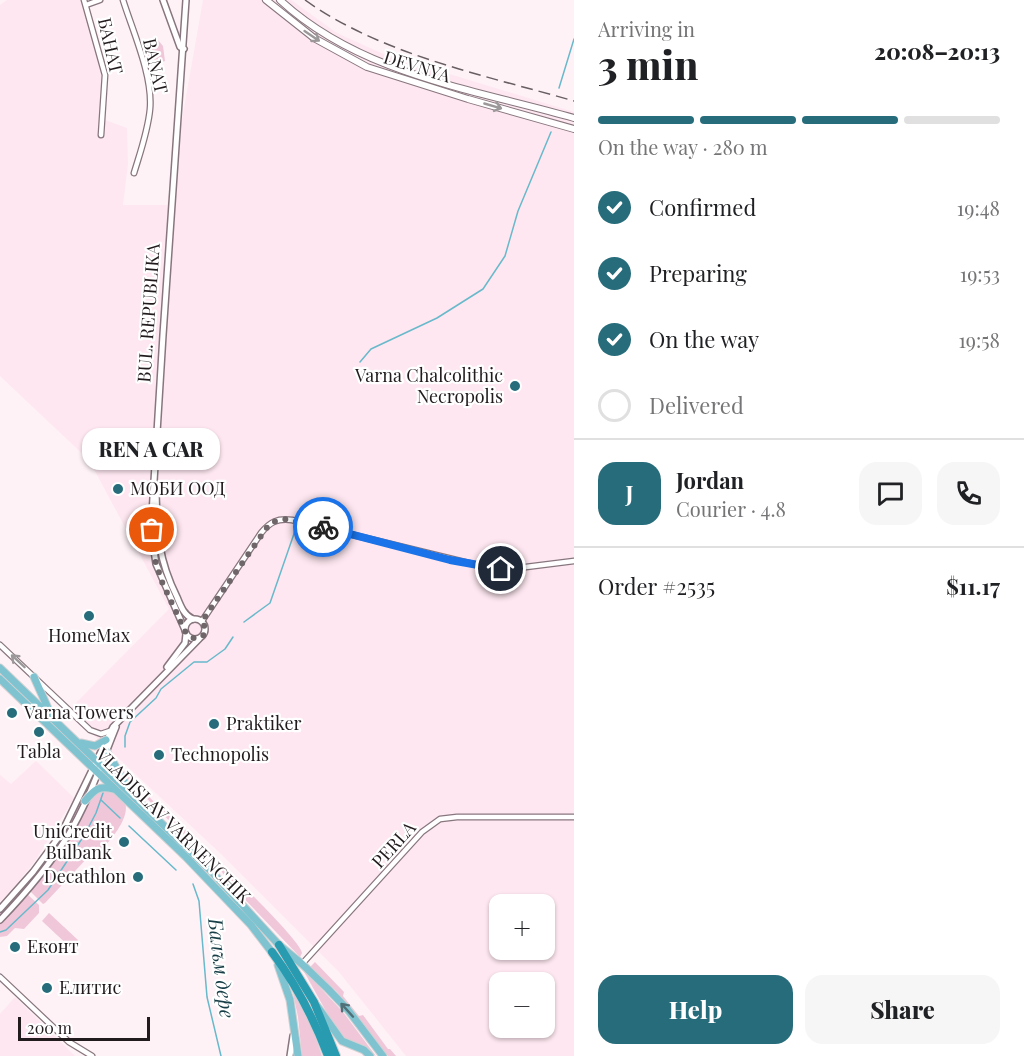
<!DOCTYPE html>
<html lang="en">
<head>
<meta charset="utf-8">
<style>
	:root { --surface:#fff; --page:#f6f6f6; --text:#202124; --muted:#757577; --line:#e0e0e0; --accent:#266c7b }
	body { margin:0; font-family:"Playfair Display",serif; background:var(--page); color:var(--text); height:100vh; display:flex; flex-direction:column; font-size:22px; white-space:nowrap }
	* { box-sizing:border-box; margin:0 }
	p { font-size:20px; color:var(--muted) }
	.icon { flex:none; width:33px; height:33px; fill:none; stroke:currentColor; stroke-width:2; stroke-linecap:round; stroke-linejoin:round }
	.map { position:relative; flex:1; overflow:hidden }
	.drawer { display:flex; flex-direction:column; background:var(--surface); width:450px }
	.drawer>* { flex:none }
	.tools { position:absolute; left:489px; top:894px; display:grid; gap:12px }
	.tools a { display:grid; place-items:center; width:66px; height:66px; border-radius:12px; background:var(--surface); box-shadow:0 2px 4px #0004; font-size:30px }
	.scale { position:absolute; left:18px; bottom:15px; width:132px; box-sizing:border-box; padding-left:6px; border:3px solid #221b1e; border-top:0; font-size:16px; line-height:21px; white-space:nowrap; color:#221b1e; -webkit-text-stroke:4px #fff; paint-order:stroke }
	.pin { position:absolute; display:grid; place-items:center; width:51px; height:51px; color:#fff; margin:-26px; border:3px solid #fff; border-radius:50%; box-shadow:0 2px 6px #0007 }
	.courier { position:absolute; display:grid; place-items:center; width:60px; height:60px; margin:-30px; border:4px solid #1a73e8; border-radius:50%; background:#fff; color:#222; box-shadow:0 2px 8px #0007 }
	.bubble { position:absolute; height:42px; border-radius:18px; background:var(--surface); box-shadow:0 2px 4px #0004; font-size:20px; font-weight:800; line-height:42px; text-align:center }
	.headline em { font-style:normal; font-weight:800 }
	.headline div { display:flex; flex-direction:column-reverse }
	.headline { display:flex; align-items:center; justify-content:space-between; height:102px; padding:0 24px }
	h1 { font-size:39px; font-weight:800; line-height:45px }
	.bar { display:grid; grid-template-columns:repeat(4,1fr); gap:9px 6px; align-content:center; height:72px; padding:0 24px }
	.bar i { height:8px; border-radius:4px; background:var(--line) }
	.bar .active { background:var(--accent) }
	.bar p { grid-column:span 4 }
	.line { display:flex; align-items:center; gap:15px; padding:0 24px; border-top:2px solid var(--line) }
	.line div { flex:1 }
	.round { display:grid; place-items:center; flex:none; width:63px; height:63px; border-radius:18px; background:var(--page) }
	ol { padding:0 24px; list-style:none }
	li { display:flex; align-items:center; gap:18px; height:66px }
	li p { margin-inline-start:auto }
	li .icon { padding:6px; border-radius:50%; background:var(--accent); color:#fff; stroke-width:4 }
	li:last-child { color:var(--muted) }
	li i { width:33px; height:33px; border:3px solid var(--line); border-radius:50% }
	.primary-button { display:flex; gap:12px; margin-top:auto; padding:12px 24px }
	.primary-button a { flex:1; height:69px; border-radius:18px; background:var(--accent); color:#fff; font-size:24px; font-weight:800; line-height:69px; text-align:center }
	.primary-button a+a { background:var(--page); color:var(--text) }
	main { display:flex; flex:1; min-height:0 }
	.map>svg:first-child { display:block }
	.built { fill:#fee7f0; fill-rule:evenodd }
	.green { fill:#f0c7d9 }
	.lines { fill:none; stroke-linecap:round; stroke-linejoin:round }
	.stream { stroke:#67b9cb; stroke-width:1.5 }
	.minor-casing { stroke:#88767e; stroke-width:7 }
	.tertiary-casing { stroke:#88767e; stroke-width:8 }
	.secondary-casing { stroke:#88767e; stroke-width:8 }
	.primary-casing { stroke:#d3d1d2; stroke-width:9 }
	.motorway-casing { stroke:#d3d1d2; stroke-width:10 }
	.minor { stroke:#fff; stroke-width:4.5 }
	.tertiary { stroke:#fff; stroke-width:5 }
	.secondary { stroke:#fff; stroke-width:6 }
	.primary { stroke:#7fc3d0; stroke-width:7 }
	.motorway { stroke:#299bb0; stroke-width:8 }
	.rail { stroke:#685f63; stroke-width:1.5; stroke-dasharray:12 6; stroke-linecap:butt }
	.oneway { stroke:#9c989a }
	.oneway2 { stroke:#506f77 }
	.done { stroke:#6f666a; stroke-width:6; stroke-dasharray:0 10.8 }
	.route { stroke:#1a73e8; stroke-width:8 }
	.poi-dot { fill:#266c7b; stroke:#fff; stroke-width:2 }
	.labels { text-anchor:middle; stroke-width:4.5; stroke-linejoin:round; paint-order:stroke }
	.street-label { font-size:18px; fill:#221b1e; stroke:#fff }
	.poi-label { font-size:18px; fill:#221b1e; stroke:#fff; text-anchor:start }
	.water-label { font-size:20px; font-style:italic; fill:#183f47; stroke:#fff }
</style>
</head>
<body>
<main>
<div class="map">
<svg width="574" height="1056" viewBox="0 0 574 1056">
	<rect width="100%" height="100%" fill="#fef2f7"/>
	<!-- built -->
	<g class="built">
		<path d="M7,0H87L107,69L105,120L127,128L128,164L123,205H167L203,0H291L337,33L381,53L574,112V1056H406L339,972L221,854L68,711L169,609L89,460L0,376V5ZM500,904H544V950H500ZM500,982H544V1028H500Z"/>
		<polygon points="36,761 74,798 35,861 15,886 0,902 0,775 11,784"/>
		<polygon points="15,997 75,1056 0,1056 0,1014"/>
	</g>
	<!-- green -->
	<g class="green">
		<polygon points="157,39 163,46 165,61 148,67 141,46"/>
		<path d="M116,763L160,808L162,807C181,826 301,938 302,953L300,957L230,884L218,866L203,854L122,774Z"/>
		<path d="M89,778L94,781L87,797L104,786C109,789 117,792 121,796C138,813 107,844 95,857L91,854L45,903L43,904L29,890L26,893L39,905V913L24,929L15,928L7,936L0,937V909L61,834Z"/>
		<polygon points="49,913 78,940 73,950 42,921"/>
		<polygon points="315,962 344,992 343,996 359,1016 363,1015 388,1049 390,1049 396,1056 388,1056 336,991 310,967"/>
		<polygon points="302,968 343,1012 376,1056 345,1041 338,1033"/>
		<polygon points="291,984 311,1023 322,1056 302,1056 298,1017"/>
	</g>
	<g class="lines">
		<!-- stream -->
		<g class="stream">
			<polyline points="559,88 574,39"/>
			<polyline points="360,362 371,349 437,318 483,289 505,256 518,211 551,132"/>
			<polyline points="244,622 270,603 296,528"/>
			<polyline points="125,747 125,736 130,722 156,698 161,689 194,662 207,662 225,649 233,637"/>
			<polyline points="101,800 120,818"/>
			<polyline points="129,826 176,870"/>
			<polyline points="193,884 199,901 207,997 221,1056"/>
			<polyline points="0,932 6,930 48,890 85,834 96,813 103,793"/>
		</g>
		<!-- minor casing -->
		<g class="minor-casing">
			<g id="minor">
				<polyline points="84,0 105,75 101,135"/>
				<path d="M123,0C133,32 153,76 150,109C148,131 140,153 134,173"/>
				<polyline points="86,5 100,0"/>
				<path d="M202,621L261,533C270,522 277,518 292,520L481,566L510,569L574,561"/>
				<polyline points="0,645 90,730 101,734 110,731"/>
				<polyline points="302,964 422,832 440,819 457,817 574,817"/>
				<polyline points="0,977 69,1042 92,1056"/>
			</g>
		</g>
		<!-- tertiary casing -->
		<g class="tertiary-casing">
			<g id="tertiary">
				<polyline points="163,0 180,47 184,49"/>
				<path d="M156,491C157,532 158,559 177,597C181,607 184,615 193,619"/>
				<circle cx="195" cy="629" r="10"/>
				<polyline points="185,630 156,564 151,530 163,335 186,0"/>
				<polyline points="167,667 185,643 186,634"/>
				<polyline points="0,909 33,872 61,834 113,727 199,639"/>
				<path d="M0,920C25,894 48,867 67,837C88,803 101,764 116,727"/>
				<polyline points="290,1056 293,1036"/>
			</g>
		</g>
		<!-- secondary casing -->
		<g class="secondary-casing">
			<g id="secondary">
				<polyline points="266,0 314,38 367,67 468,99 574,129"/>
				<path d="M280,0C360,74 472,89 574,118"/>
			</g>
		</g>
		<!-- primary casing -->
		<g class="primary-casing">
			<g id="primary">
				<polyline points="0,668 211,871 279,945 302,964 328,989 348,1010 383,1056"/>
				<polyline points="34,677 51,715"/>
				<polyline points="0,679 186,857 251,925 274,955"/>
				<polyline points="81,743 95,746 106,740"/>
				<polyline points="107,752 126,784"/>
				<path d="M85,801C94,790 99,785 113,789"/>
				<polyline points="278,965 290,1000 298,1056"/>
				<polyline points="317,1006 342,1041 364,1050 370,1056"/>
			</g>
		</g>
		<!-- motorway casing -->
		<g class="motorway-casing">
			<g id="motorway">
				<polyline points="279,945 314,1002 336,1056"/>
				<path d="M272,952C296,984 314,1019 328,1056"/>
			</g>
		</g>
		<!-- minor -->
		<use href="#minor" class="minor"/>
		<!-- tertiary -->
		<use href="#tertiary" class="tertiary"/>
		<!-- secondary -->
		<use href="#secondary" class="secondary"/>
		<!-- primary -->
		<use href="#primary" class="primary"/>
		<!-- motorway -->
		<use href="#motorway" class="motorway"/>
		<!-- rail -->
		<path class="rail" d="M305,0C382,55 484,75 574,101"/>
	</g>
	<!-- one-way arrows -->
	<defs><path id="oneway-shaft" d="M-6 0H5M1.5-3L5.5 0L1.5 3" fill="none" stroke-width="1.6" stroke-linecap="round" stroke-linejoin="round" transform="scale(1.5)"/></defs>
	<g class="oneway">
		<use href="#oneway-shaft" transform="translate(312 36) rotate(34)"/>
		<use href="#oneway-shaft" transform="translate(493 106) rotate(16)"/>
		<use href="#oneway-shaft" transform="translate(18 661) rotate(-137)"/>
	</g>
	<use class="oneway2" href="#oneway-shaft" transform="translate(347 1010) rotate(-132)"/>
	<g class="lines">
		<!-- done -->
		<polyline class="done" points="152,530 154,557 162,582 186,633 195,639 204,635 206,630 202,621 270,523 284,519 323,527"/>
		<!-- route -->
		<polyline class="route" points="323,527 450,560 501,569"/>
	</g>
	<!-- markers -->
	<g class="poi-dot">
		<circle cx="515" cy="386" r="6"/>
		<circle cx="118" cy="489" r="6"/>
		<circle cx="89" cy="616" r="6"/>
		<circle cx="12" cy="713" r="6"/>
		<circle cx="214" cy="724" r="6"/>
		<circle cx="39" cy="732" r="6"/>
		<circle cx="159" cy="755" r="6"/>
		<circle cx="124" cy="842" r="6"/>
		<circle cx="138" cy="877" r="6"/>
		<circle cx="15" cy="947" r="6"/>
		<circle cx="47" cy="988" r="6"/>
	</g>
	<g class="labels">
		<!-- street labels -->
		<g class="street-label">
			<text transform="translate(110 46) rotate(77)" y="6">БАНАТ</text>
			<text transform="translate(155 66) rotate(77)" y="6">BANAT</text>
			<text transform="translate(417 67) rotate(17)" y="6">DEVNYA</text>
			<text transform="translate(149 313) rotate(-86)" y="6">BUL. REPUBLIKA</text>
			<text transform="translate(173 826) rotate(45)" y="6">VLADISLAV VARNENCHIK</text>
			<text transform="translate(394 845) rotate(-48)" y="6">PERLA</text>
		</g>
		<!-- poi labels -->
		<g class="poi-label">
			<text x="503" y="382" text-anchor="end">Varna Chalcolithic<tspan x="503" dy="21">Necropolis</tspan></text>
			<text x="130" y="495">МОБИ ООД</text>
			<text x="89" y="642" text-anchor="middle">HomeMax</text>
			<text x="24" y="719">Varna Towers</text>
			<text x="226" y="730">Praktiker</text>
			<text x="39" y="758" text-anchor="middle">Tabla</text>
			<text x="171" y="761">Technopolis</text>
			<text x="112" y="838" text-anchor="end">UniCredit<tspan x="112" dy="21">Bulbank</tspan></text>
			<text x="126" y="883" text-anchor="end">Decathlon</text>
			<text x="27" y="953">Еконт</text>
			<text x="59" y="994">Елитис</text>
		</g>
		<!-- water labels -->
		<g class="water-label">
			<text transform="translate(221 968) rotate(83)" y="7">Балъм дере</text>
		</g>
	</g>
</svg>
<div class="tools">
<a>+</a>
<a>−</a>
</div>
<div class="scale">200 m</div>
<div class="pin" style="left:152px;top:530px;background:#ea580c"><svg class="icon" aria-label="bag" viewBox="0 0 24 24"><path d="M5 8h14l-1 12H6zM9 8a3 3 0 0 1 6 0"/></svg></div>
<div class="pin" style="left:501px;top:569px;background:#1f2937"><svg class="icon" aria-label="home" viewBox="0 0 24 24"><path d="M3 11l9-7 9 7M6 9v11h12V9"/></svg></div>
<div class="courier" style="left:323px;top:527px"><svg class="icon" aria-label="bike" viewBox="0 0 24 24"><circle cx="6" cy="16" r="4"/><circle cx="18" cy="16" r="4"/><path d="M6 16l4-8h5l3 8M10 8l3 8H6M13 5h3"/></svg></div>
<div class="bubble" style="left:82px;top:428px;width:138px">REN A CAR</div>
</div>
<section class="drawer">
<div class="headline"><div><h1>3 min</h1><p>Arriving in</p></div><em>20:08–20:13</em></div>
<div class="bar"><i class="active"></i><i class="active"></i><i class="active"></i><i></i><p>On the way · 280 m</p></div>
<ol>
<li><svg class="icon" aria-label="check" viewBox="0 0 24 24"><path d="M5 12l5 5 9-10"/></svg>Confirmed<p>19:48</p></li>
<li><svg class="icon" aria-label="check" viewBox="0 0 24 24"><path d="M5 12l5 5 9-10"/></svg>Preparing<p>19:53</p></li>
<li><svg class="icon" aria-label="check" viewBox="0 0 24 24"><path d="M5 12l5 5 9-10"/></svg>On the way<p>19:58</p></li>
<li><i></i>Delivered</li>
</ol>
<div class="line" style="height:108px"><b class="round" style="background:var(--accent);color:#fff">J</b><div><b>Jordan</b><p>Courier · 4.8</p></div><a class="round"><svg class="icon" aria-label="chat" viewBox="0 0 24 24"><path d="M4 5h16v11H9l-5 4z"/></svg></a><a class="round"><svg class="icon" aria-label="phone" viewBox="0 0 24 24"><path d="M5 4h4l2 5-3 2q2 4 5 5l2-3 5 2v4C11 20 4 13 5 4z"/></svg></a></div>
<div class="line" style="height:78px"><div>Order #2535</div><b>$11.17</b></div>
<div class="primary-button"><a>Help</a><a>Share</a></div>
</section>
</main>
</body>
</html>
